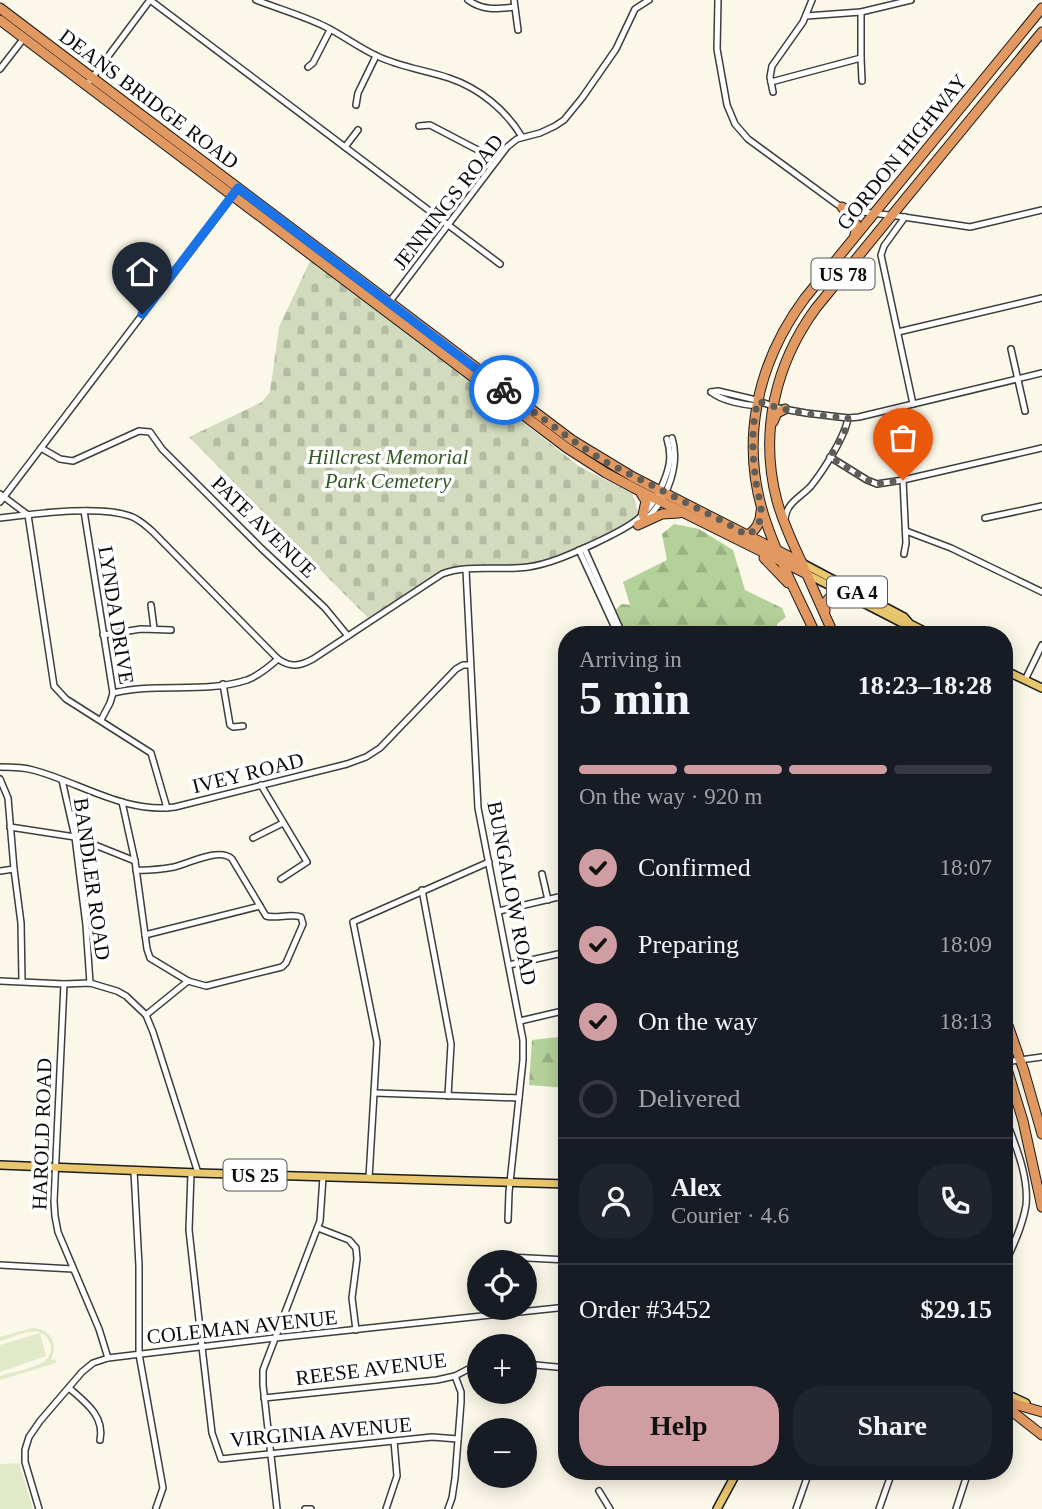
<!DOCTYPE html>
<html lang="en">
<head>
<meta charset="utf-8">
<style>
	:root { --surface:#171b24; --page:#20242c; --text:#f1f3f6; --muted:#9ea1a6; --line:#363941; --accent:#d09da3 }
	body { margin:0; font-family:"Times New Roman",serif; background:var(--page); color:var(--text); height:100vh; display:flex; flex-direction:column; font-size:26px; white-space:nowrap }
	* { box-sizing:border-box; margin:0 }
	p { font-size:23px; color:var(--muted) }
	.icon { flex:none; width:38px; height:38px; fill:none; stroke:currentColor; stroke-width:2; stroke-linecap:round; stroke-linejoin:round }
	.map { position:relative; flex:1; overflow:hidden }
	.drawer { position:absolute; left:558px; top:626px; width:455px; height:854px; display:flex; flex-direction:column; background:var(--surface); border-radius:28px; box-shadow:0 4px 18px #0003 }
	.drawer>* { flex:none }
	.controls { position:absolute; left:467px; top:1250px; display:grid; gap:14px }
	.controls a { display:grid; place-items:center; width:70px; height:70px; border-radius:50%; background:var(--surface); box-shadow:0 4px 18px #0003; font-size:35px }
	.pin { position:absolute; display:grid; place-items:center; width:60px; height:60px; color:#fff; margin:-72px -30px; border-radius:50% 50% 50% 0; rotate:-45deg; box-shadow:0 0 7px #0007 }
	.pin .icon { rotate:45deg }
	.courier { position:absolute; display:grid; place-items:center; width:70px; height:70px; margin:-35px; border:5px solid #1a73e8; border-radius:50%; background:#fff; color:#222; box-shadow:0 2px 9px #0007 }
	.overview em { font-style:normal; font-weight:700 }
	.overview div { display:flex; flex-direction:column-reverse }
	.overview { display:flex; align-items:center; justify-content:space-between; height:119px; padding:0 21px }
	h1 { font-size:46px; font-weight:700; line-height:52px }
	.bar { display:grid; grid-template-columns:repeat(4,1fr); gap:10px 7px; align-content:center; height:84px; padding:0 21px }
	.bar i { height:9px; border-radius:5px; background:var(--line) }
	.bar .active { background:var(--accent) }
	.bar p { grid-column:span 4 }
	.line { display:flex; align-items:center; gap:18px; padding:0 21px; border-top:2px solid var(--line) }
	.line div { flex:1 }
	.round { display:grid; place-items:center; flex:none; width:74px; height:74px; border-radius:28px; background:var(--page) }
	ol { padding:0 21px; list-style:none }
	li { display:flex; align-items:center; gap:21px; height:77px }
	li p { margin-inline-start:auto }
	li .icon { padding:7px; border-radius:50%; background:var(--accent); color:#111; stroke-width:4 }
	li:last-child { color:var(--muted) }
	li i { width:38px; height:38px; border:4px solid var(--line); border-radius:50% }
	.action { display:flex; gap:14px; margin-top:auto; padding:14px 21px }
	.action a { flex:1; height:80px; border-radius:28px; background:var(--accent); color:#111; font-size:28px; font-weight:700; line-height:80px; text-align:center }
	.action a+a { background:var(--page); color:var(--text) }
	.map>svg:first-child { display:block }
	.forest { fill:url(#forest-firs) }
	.cemetery { fill:url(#cemetery-stones) }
	.pitch { fill:#e0eac8 }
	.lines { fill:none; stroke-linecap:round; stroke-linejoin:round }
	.minor-casing { stroke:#3d3d3d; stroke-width:8 }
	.major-casing { stroke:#1b1b1b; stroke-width:10 }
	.highway-casing { stroke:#1b1b1b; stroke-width:11 }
	.minor { stroke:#fff; stroke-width:5 }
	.major { stroke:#e8c76e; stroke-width:7 }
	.highway { stroke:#e29961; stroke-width:9 }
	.done { stroke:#5f5d58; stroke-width:7; stroke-dasharray:0 12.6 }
	.route { stroke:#1a73e8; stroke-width:9 }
	.labels { text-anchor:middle; stroke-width:7; stroke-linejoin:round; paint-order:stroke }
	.shield { fill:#fff; stroke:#545454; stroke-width:2 }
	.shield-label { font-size:19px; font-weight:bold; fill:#0a0a0a }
	.street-label { font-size:21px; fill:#0a0a0a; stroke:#fff }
	.park-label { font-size:21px; font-style:italic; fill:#305923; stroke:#fff }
</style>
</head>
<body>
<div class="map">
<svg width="1042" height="1509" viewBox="0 0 1042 1509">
	<defs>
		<pattern id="forest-firs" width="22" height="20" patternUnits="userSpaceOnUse" patternTransform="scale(1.75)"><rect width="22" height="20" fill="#b4d199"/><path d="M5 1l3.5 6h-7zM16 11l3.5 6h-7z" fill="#99b282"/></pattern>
		<pattern id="cemetery-stones" width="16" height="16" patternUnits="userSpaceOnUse" patternTransform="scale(1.75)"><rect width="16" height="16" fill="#d2dbbe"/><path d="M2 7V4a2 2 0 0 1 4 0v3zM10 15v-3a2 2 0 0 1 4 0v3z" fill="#b3bba2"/></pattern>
	</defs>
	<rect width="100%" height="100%" fill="#fcf8e9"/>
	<!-- forest -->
	<g class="forest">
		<polygon points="674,524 699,529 733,550 745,590 782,608 786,617 777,624 778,635 627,635 619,621 615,610 622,604 630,605 623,582 667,560 662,534"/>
		<polygon points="567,1036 567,1088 529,1085 532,1040"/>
	</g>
	<!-- cemetery -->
	<polygon class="cemetery" points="311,259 421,342 580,467 632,493 640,518 570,555 527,567 452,571 428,583 368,618 189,437 262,402 270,392 279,327"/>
	<!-- pitch -->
	<g class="pitch">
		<path d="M32,1328C50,1328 59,1343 51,1360L55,1359L56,1363L0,1380V1376C13,1372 31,1369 43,1362C56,1355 52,1335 38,1332C27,1329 11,1338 0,1341V1337Z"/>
		<polygon points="40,1333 46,1356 0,1372 0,1345"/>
		<polygon points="19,1463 33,1509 0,1509 0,1464"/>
	</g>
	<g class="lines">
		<!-- minor casing -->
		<g class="minor-casing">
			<g id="minor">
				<polyline points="150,0 500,264"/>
				<path d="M256,0C279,9 304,16 326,27C344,36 359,48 377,56C400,67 425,70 449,78C479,88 506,110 522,137"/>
				<path d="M468,0C483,11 497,9 514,7"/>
				<polyline points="514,0 518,30"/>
				<polyline points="718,0 717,49 727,105 735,124 748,139 838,205 863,212 897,216 970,227 1042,210"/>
				<polyline points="806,16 861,12 911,0"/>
				<polyline points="861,58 862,81"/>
				<polyline points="308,67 313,63 330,30"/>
				<polyline points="0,69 24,38"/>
				<polyline points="771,82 861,58 861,12"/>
				<polyline points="86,86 150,0"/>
				<polyline points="773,92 770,77 772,66 803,22 812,0"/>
				<polyline points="356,105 358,93 376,56"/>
				<polyline points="419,126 430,125 497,160"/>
				<polyline points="345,147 358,130"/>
				<polyline points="905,217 884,246 881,255 913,404"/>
				<polyline points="388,304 507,147 517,139 540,133 555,126 564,120 582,98 616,49 635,9 649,0"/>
				<polyline points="898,332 1042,298"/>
				<polyline points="1011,349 1025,411"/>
				<polyline points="711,392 718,391 756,400 778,408 806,413 848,418 859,417 1042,373"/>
				<path d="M711,392C722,401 744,405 758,406"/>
				<polyline points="41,448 60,459 73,461 139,431 150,432 162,449 261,548 325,608 348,636"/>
				<polyline points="830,457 867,480 877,484 903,480 1042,448"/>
				<polyline points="903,480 906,543 904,554"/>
				<polyline points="0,494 28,515 54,686 66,699 151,753 167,808"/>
				<polyline points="0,502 234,194"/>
				<polyline points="84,511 113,693 110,703 101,720"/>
				<path d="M648,517C668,498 680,464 672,438"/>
				<path d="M0,518C34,514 98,505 130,516C139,519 145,525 152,531L278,659C291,668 300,666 313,659L442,574C468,564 500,571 528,567C549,564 569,555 589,546C625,529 649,520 664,481C670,466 672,455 667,439"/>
				<polyline points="985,518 1042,506"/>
				<path d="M785,519C786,503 801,497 811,486C823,471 845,437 848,418"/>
				<polyline points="906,531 951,548 1042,592"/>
				<polyline points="584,548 621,631 622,635"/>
				<polyline points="579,550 615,628 621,635"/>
				<polyline points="466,570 478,808 523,1040 523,1060 509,1192 508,1220"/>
				<polyline points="151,605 154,628"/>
				<polyline points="103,635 141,629 171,630"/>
				<polyline points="1025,680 1042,645"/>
				<polyline points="223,684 230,725 233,727 243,726"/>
				<path d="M113,693C156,682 204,694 247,680C258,676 270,666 278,659"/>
				<path d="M0,767C11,767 23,767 33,770C79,782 125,814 175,807L347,764L366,757L380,748L456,669L463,665H470"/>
				<polyline points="0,779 8,798 14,869 21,923 22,981"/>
				<polyline points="62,780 75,837 86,925 90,983"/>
				<polyline points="261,785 307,862 281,879"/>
				<polyline points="122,802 135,861 147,949 150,958 188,981"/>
				<polyline points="10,827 75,837 135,861"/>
				<polyline points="253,838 283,823"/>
				<path d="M136,870C149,871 162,869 174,867C190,863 220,847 232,859L266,916C278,919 290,913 301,917L303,924L286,963L282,967L206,986L188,981L146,1015"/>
				<polyline points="0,871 14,869"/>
				<polyline points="542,874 548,900"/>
				<polyline points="422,890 451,1044 448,1096"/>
				<polyline points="499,911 567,895"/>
				<polyline points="145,935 260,906"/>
				<polyline points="509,965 567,952"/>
				<polyline points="0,981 64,984 90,983 117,991 126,996 146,1015 153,1032 198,1173"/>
				<polyline points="64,984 54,1201 55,1216 58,1232 99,1329 108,1358"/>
				<polyline points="520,1021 567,1010"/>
				<polyline points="1004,1062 1042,1057"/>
				<polyline points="375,1093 519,1098"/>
				<path d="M1004,1114C1014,1143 1029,1174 1026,1205C1023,1226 1012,1247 1004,1267"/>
				<polyline points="134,1171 139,1266 139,1354 163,1488 156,1508"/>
				<polyline points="191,1173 189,1230 202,1347 212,1433 221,1459 432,1437 458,1439"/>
				<polyline points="369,1178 377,1042 353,922 489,862"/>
				<polyline points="318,1228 349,1240 356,1248 357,1259 352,1298 356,1330"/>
				<polyline points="509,1257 567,1260"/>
				<polyline points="0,1265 73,1269"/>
				<polyline points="525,1364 567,1368"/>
				<path d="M69,1388C85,1402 105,1416 100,1440"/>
				<polyline points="264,1398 437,1380 455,1376 480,1363"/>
				<polyline points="599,1491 610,1509"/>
				<polyline points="39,1509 25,1462 25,1450 29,1437 40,1421 82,1372 93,1363 108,1358 275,1338 567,1307"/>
				<polyline points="277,1509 263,1385 263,1370 320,1221 323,1177"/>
				<polyline points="305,1509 311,1509"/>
				<polyline points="386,1509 397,1476 394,1441"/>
				<polyline points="448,1509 452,1498 455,1478 461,1402 461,1392 455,1376"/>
				<polyline points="796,1509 809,1472"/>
				<polyline points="879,1509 892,1472"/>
				<polyline points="956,1509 968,1472"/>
			</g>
		</g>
		<!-- major casing -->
		<g class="major-casing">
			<g id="major">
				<polyline points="802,563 904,617 910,624 932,635"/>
				<polyline points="807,574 900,622 909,624"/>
				<polyline points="1004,670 1042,688"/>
				<polyline points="0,1165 198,1173 567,1184"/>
				<polyline points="1004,1393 1026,1403"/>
				<polyline points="717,1509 737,1472"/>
			</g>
		</g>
		<!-- highway casing -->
		<g class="highway-casing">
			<g id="highway">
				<polyline points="0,8 572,440 633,477 802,563"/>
				<polyline points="0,20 567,448 606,473 634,488 807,574"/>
				<path d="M842,207C849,216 861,223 855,234"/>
				<polyline points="773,422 777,413 785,409"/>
				<polyline points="641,493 646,501 643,515"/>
				<polyline points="638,525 662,514 679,513"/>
				<path d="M747,535C756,531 761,521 761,511"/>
				<polyline points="764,558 788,583"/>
				<polyline points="825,611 825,603 831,596 847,595"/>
				<path d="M816,635C799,598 779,561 766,522C739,444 756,364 805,298L1042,8"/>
				<path d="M834,635C823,611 812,586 801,561C792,542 783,522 777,501C759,433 775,364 816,308L1042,32"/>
				<polyline points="1004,1014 1024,1071 1042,1134"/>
				<polyline points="1004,1059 1023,1121 1042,1207"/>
				<polyline points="1004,1401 1042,1412"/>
				<polyline points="1004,1405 1042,1435"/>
			</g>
		</g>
		<!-- minor -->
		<use href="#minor" class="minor"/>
		<!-- major -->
		<use href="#major" class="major"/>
		<!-- highway -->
		<use href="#highway" class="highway"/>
	</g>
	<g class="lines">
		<!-- done -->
		<path class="done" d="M504,390L572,440L604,461L728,524L747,535C754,532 761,523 761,514C762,504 757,492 756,482C752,455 751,427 758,401C786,412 818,416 848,418L846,429L830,457L867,480L877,484L903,480"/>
		<!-- route -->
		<polyline class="route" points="142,314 238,188 504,390"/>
	</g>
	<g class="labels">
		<!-- shield labels -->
		<g class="shield">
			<rect x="811.5" y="258.5" width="63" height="31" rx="5"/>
			<rect x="827" y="576.5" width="60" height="31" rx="5"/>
			<rect x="223.5" y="1159.5" width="63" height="31" rx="5"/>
		</g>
		<g class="shield-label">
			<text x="843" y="281">US 78</text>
			<text x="857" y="599">GA 4</text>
			<text x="255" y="1182">US 25</text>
		</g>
		<!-- street labels -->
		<g class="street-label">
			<text transform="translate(149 99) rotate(37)" y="7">DEANS BRIDGE ROAD</text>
			<text transform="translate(902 152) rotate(-51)" y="7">GORDON HIGHWAY</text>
			<text transform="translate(448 202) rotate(-52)" y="7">JENNINGS ROAD</text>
			<text transform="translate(264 527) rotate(44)" y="7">PATE AVENUE</text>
			<text transform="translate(116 615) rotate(81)" y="7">LYNDA DRIVE</text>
			<text transform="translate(248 773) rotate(-14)" y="7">IVEY ROAD</text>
			<text transform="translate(92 879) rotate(82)" y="7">BANDLER ROAD</text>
			<text transform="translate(512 893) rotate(79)" y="7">BUNGALOW ROAD</text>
			<text transform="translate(42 1134) rotate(-88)" y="7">HAROLD ROAD</text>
			<text transform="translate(242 1327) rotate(-6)" y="7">COLEMAN AVENUE</text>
			<text transform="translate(371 1369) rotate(-7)" y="7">REESE AVENUE</text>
			<text transform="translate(321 1432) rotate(-5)" y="7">VIRGINIA AVENUE</text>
		</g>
		<!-- park labels -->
		<g class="park-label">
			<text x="388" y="464">Hillcrest Memorial<tspan x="388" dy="24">Park Cemetery</tspan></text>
		</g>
	</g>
</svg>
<div class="controls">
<a><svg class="icon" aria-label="locate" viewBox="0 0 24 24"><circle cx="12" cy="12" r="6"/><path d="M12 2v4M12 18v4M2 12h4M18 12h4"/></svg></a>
<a>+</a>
<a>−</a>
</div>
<div class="pin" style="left:903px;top:480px;background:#ea580c"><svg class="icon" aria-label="bag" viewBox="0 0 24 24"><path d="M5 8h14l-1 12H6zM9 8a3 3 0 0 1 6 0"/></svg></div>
<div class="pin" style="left:142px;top:314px;background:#1f2937"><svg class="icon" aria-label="home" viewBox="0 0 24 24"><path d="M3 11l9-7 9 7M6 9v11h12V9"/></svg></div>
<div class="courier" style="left:504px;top:390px"><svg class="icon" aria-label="bike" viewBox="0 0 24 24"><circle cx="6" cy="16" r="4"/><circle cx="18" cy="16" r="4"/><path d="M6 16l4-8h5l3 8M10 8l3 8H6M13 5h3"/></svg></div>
<section class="drawer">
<div class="overview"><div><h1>5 min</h1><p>Arriving in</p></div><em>18:23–18:28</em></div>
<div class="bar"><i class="active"></i><i class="active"></i><i class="active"></i><i></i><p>On the way · 920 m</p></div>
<ol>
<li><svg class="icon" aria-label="check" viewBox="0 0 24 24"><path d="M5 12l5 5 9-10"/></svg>Confirmed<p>18:07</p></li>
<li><svg class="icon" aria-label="check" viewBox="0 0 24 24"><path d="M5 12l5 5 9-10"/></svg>Preparing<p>18:09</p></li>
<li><svg class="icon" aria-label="check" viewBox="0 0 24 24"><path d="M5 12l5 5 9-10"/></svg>On the way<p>18:13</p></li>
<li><i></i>Delivered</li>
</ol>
<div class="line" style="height:126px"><a class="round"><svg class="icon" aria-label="person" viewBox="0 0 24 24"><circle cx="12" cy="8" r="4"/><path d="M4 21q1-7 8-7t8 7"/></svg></a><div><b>Alex</b><p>Courier · 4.6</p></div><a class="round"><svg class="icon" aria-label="phone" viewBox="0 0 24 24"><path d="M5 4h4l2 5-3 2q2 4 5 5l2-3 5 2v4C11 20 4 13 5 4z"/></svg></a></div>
<div class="line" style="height:91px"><div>Order #3452</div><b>$29.15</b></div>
<div class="action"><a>Help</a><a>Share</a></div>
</section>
</div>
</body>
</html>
